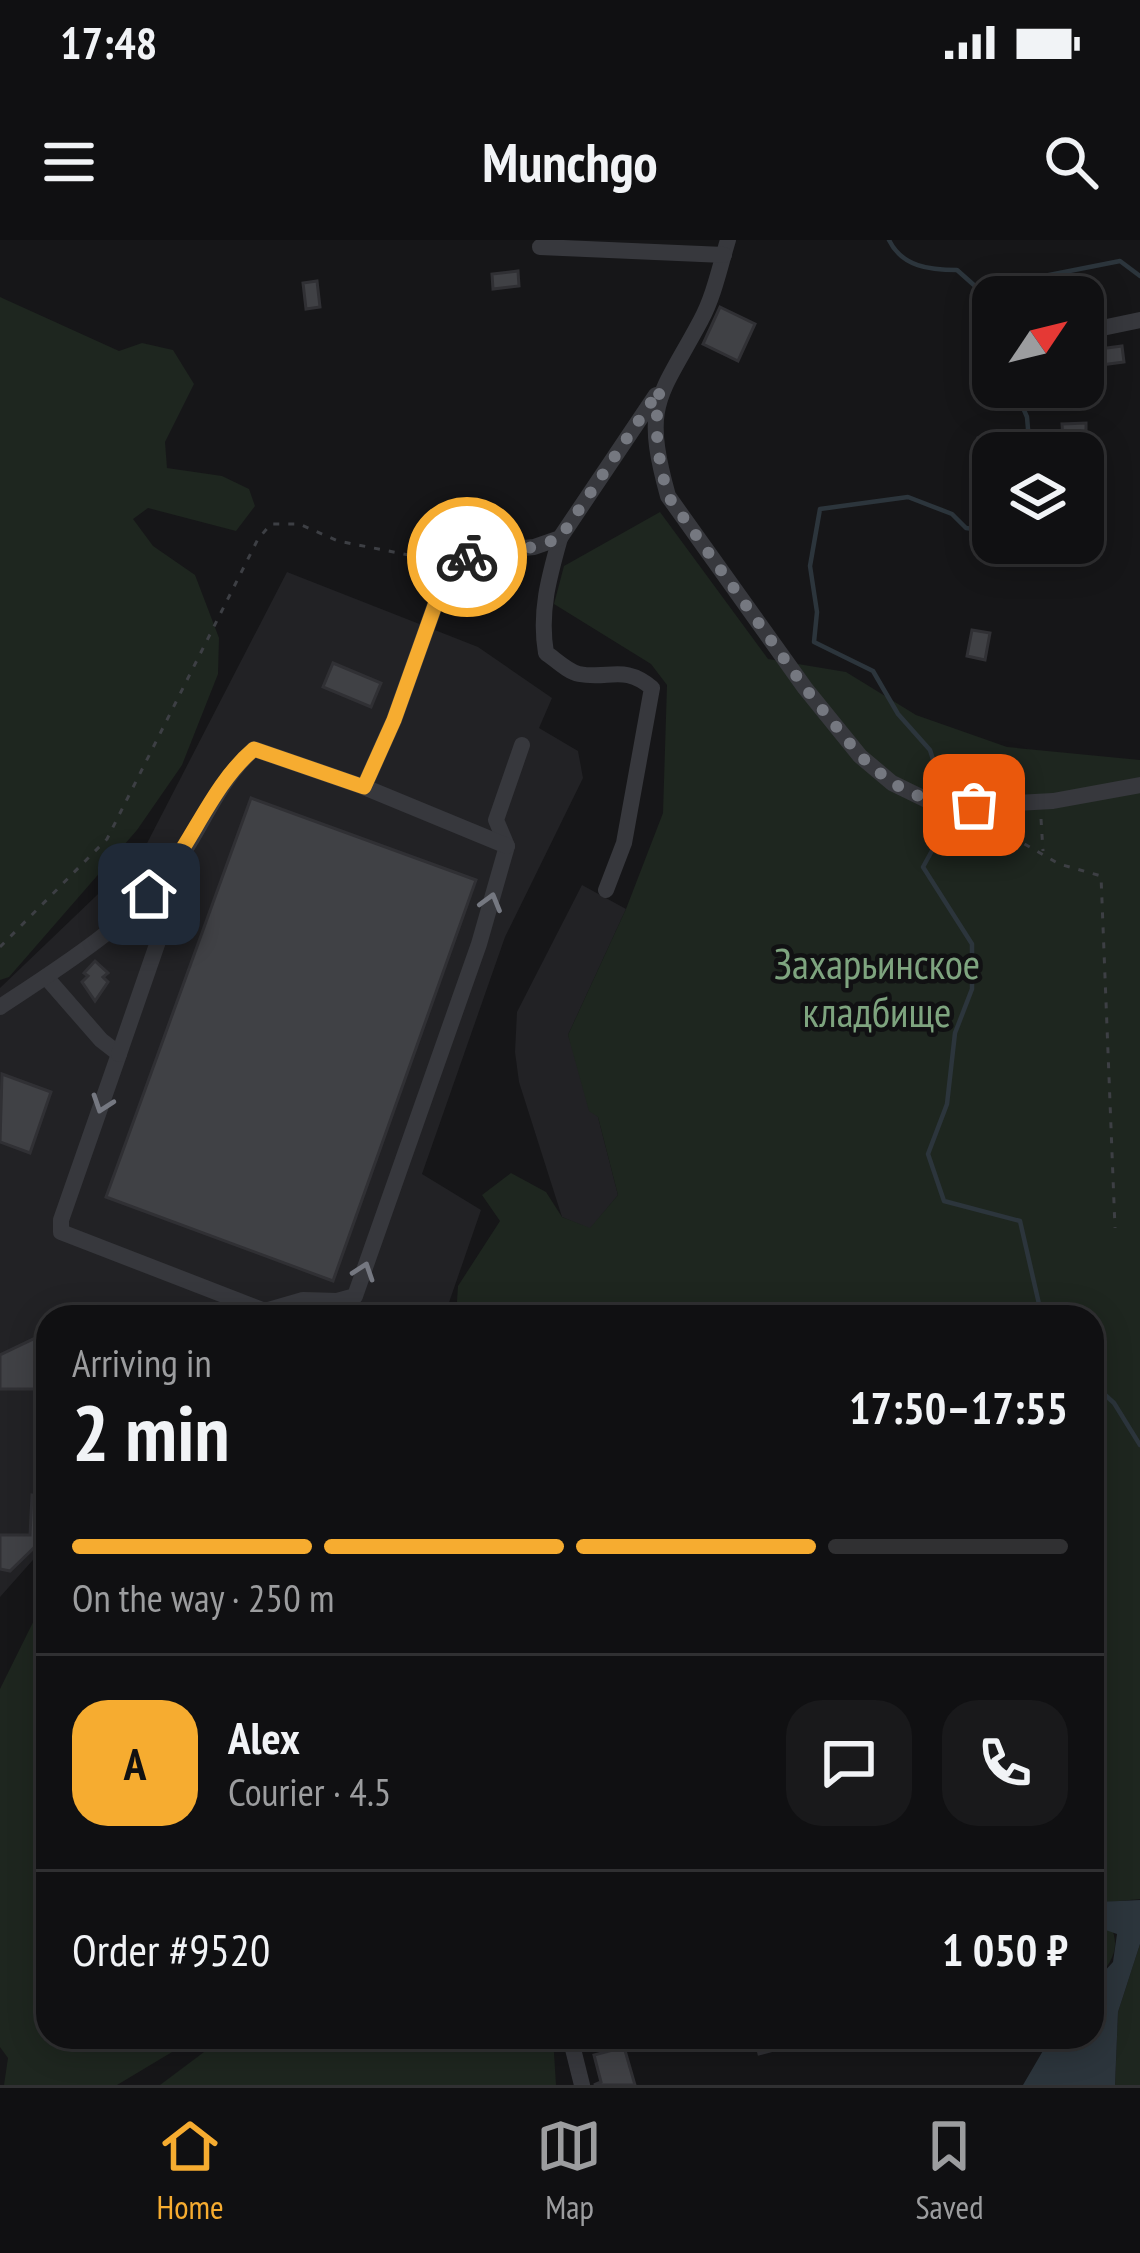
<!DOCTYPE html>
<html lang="en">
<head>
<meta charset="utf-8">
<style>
	:root { --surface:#101012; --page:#19191b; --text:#f1f3f6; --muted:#9c9d9f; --line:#303032; --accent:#f6ac30 }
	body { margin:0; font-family:"PT Sans Narrow",sans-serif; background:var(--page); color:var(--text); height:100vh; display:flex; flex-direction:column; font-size:45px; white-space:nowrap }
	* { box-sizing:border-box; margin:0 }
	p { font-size:39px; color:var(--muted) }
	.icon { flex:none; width:66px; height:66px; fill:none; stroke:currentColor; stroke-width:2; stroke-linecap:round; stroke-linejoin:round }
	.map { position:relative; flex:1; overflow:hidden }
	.side { position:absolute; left:36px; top:1065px; width:1068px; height:744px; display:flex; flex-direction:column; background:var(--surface); border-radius:36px; box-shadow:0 6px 30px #0003,0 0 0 3px var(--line) }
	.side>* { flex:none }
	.needle { width:78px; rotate:55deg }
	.buttons { position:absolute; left:972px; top:36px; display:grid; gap:24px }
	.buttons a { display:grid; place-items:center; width:132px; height:132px; border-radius:24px; background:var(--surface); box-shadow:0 6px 30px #0003,0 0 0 3px var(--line); font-size:60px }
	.pin { position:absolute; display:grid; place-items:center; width:102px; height:102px; color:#fff; margin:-51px; border-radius:24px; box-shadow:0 6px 18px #0006 }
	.courier { position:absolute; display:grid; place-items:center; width:120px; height:120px; margin:-60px; border:9px solid #f6ac30; border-radius:50%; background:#fff; color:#222; box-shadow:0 3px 15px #0007 }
	.summary em { font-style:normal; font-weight:700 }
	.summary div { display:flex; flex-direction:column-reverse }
	.summary { display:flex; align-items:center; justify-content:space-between; height:204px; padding:0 36px }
	h1 { font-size:78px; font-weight:700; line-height:90px }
	.bar { display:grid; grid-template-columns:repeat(4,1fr); gap:18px 12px; align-content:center; height:144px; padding:0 36px }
	.bar i { height:15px; border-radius:9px; background:var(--line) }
	.bar .current { background:var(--accent) }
	.bar p { grid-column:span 4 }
	.line { display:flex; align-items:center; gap:30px; padding:0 36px; border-top:3px solid var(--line) }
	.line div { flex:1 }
	.round { display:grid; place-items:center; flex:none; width:126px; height:126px; border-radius:36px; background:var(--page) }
	.status { display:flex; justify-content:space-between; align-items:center; height:84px; padding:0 60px; background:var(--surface); direction:ltr }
	.status svg { height:33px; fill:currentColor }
	header { display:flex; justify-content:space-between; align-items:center; height:156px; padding:0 36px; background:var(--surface); font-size:54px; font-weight:700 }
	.menu { display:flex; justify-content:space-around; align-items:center; height:168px; border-top:3px solid var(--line); background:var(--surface); font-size:33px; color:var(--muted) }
	.menu a { display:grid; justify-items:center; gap:6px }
	.menu .current { color:var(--accent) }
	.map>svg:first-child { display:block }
	.built { fill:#222225 }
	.green { fill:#1e261f }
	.water { fill:#2c353c }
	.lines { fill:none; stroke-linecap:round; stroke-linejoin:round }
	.stream { stroke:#2c353c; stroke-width:4.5 }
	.building { fill:#404145; stroke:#303034; stroke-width:3 }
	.path { stroke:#3d3f44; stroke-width:3; stroke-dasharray:6 9; stroke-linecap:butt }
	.minor { stroke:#37383d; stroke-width:16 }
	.oneway { stroke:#757881 }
	.done { stroke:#757880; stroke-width:12; stroke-dasharray:0 21.6 }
	.route { stroke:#f6ac30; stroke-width:15 }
	.labels { text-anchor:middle; stroke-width:9; stroke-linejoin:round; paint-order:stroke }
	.park-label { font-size:42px; fill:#7ea47f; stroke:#111113 }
</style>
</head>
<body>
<div class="status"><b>17:48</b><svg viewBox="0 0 49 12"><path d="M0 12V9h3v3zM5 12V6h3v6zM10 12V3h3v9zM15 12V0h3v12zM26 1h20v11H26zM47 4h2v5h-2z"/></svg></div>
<header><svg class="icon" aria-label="menu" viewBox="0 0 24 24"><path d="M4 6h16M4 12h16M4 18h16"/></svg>Munchgo<svg class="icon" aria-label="search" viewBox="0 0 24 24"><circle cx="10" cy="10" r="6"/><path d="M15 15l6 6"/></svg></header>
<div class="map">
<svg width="1140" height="1845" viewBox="0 0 1140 1845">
	<rect width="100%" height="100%" fill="#161618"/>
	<!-- built -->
	<g class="built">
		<polygon points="287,332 478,407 552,458 539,488 578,511 583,538 505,697 422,934 481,970 444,1077 48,1077 48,1303 0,1357 0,748 143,611"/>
		<polygon points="582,645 626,669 568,795 598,877 618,955 590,989 562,977 519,842 515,812 517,772"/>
	</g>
	<!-- green -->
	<g class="green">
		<polygon points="0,57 119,111 142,103 173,110 194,144 165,202 167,228 222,236 249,249 255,266 236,291 148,268 133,279 153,306 195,335 219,398 218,434 182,525 137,590 9,737 0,740"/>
		<path d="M660,272L768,419L846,432L916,475L1007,507L1140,520V1659L1099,1663C1121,1701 1122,1712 1092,1745V1077H456L458,1046L500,981L482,955L511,933L546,952L562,977L590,988L618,955L598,877L589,871L568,795L626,669L663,573L667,445L651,424L554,364L564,326Z"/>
		<polygon points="48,1352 48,1797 197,1797 117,1845 4,1845 8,1818 0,1807 0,1449"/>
		<polygon points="1140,1704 1140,1845 1115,1845 1118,1772"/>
		<polygon points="224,1797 553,1797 556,1845 160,1845"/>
	</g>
	<!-- water -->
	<polygon class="water" points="1140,1660 1140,1704 1118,1772 1115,1845 1023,1845 1051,1797 1092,1797 1092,1745 1113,1722 1117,1694 1097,1687 1098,1662"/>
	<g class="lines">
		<!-- stream -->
		<g class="stream">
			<path d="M889,0C902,27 930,30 957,30L993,62"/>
			<polyline points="998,57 1039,37 1120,21 1140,36"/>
			<polyline points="1014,147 1027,177 1030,213"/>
			<polyline points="944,554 930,510 898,474 873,431 814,402 817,372 810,326 820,269 908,257 952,274 966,288 993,292"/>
			<polyline points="944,589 923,627 972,704 972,749 955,793 947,864 928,914 944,961 1020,981 1042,1077"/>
			<polyline points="1092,1143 1114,1163 1140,1205"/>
		</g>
	</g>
	<!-- building -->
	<g class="building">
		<polygon points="518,31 519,46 493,49 492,34"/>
		<polygon points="317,41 320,67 306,69 303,43"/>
		<polygon points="720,67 755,84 738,121 703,104"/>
		<polygon points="1122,106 1124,122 1101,125 1099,109"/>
		<polygon points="1086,183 1086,200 1063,201 1062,184"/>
		<polygon points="978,198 1003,201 1001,213 993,213 993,218 976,216"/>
		<polygon points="972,390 990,393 985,420 967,416"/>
		<polygon points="333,423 381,443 371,467 323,447"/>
		<polygon points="251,558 476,640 333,1041 106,957"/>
		<polygon points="95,721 108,733 103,737 108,742 95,761 82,742 88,736 84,733"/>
		<polygon points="2,834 51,852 30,913 0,902"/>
		<polygon points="48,1092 48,1149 0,1149 0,1115"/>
		<polygon points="32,1255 48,1257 48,1294 10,1331 0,1329 0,1295 30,1295"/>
		<polygon points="755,1797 787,1797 789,1806 759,1814"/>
		<polygon points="624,1807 635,1845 594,1845 601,1842 594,1815"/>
	</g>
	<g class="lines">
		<!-- path -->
		<g class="path">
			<polyline points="1014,577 1021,602 1059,624 1101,636 1115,988"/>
			<polyline points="1041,579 1043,611"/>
			<polyline points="0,707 107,599 258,299 271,284 299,284 338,301 439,321"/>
		</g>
		<!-- minor -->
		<g class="minor">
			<path d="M728,0C720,26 714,56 701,80C659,159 642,162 668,256L805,448L860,516L892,543L929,561L975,565L1053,561L1140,545"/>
			<polyline points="540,7 724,15"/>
			<polyline points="1083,92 1140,80"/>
			<path d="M560,298C549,337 539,372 546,413C555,419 568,432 579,434C609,440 624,424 652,448L624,603L606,650"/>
			<polyline points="364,547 394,480 439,354 459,323 472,313 534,307 560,298 656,155"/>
			<polyline points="46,737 101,800 119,814 61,980 61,992 265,1071 303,1060 337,1061 355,1056 479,704 507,606 496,580 522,505"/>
			<path d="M0,767C53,732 131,683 169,633C200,594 216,542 254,509L364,547L507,606"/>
			<polyline points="119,814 170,667 170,632"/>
			<polyline points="570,1797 582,1845"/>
		</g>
	</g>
	<!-- one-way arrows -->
	<defs><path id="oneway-chevron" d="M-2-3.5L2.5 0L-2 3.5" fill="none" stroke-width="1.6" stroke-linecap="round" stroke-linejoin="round" transform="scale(3)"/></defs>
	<g class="oneway">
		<use href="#oneway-chevron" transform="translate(491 662) rotate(-74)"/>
		<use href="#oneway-chevron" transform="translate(102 864) rotate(109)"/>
		<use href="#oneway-chevron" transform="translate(364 1031) rotate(-71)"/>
	</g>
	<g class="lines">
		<!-- done -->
		<path class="done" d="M467,317L472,313L535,307L560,298L660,149C653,188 658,219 668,256L805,448L860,516L892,543L929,561L974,565"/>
		<!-- route -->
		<path class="route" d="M149,654C190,611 209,547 254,509L364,547L394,480L439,354L467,317"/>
	</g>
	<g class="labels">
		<!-- park labels -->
		<g class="park-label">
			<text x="877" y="739">Захарьинское<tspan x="877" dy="48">кладбище</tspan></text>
		</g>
	</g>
</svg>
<div class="buttons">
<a><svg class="needle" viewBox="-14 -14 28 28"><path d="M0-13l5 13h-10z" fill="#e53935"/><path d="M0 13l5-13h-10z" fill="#9c9d9f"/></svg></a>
<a><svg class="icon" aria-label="layers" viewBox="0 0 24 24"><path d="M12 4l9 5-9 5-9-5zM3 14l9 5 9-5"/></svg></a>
</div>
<div class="pin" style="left:974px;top:565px;background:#ea580c"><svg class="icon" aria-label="bag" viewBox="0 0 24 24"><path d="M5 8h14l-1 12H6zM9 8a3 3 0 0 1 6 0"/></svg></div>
<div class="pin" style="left:149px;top:654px;background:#1f2937"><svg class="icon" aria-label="home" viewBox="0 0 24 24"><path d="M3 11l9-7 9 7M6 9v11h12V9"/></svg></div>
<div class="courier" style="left:467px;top:317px"><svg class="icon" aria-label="bike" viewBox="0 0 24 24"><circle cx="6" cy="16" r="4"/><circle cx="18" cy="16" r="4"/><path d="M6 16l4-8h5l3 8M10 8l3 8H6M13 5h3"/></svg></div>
<section class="side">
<div class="summary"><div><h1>2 min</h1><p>Arriving in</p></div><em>17:50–17:55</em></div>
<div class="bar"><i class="current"></i><i class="current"></i><i class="current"></i><i></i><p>On the way · 250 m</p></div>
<div class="line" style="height:216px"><b class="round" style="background:var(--accent);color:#111">A</b><div><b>Alex</b><p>Courier · 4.5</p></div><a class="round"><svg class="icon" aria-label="chat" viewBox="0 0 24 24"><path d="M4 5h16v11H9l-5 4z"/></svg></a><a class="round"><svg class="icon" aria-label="phone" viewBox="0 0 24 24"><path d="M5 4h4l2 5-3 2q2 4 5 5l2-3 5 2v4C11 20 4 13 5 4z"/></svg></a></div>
<div class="line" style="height:156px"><div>Order #9520</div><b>1 050 ₽</b></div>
</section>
</div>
<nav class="menu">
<a class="current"><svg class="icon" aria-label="home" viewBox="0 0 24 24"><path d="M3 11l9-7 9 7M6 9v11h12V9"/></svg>Home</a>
<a><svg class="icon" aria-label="map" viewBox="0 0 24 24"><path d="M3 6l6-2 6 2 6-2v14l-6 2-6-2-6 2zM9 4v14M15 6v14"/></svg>Map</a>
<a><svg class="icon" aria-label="saved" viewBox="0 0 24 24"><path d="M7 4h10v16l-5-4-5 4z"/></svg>Saved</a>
</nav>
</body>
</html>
